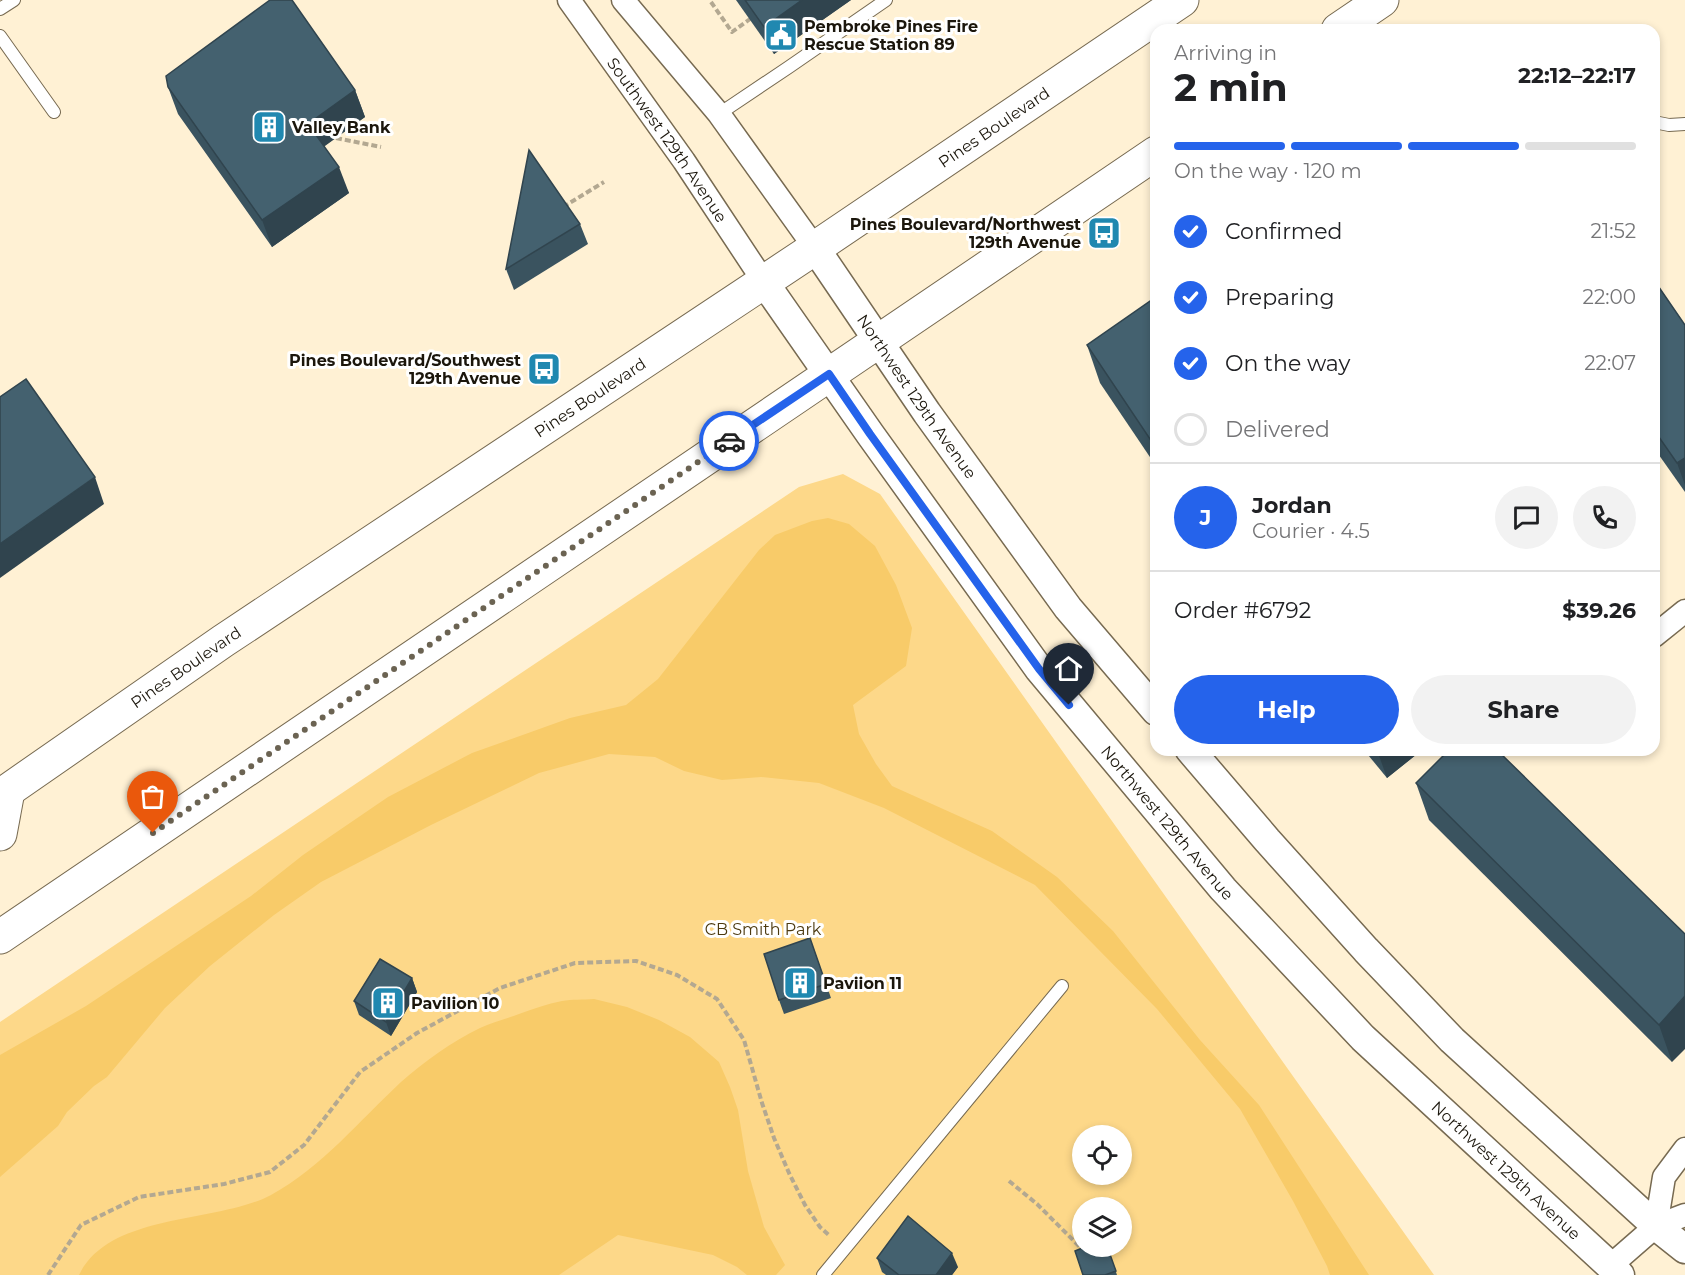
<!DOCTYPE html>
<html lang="en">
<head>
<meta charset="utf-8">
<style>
	:root { --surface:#fff; --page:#f2f2f2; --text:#202124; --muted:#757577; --line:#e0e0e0; --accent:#2563eb }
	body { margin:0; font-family:Montserrat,sans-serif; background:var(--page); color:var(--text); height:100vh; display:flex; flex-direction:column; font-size:22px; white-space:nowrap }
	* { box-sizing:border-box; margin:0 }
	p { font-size:20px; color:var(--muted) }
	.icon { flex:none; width:33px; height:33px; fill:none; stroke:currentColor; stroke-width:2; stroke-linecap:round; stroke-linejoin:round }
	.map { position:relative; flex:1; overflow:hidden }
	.sheet { position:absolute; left:1150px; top:24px; width:510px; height:732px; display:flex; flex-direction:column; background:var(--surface); border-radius:18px; box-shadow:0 3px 9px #0003 }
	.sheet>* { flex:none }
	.controls { position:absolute; left:1072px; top:1125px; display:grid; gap:12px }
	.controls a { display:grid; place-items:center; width:60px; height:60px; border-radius:50%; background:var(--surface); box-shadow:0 3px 9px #0003; font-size:30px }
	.pin { position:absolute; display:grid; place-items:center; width:51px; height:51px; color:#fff; margin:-62px -26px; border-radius:50% 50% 50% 0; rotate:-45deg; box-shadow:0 0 6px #0007 }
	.pin .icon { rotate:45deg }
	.courier { position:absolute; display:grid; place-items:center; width:60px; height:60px; margin:-30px; border:4px solid #2563eb; border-radius:50%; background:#fff; color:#222; box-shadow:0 2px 8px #0007 }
	.headline em { font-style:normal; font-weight:700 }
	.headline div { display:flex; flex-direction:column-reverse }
	.headline { display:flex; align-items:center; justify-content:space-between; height:102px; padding:0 24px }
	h1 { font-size:39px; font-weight:700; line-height:45px }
	.bar { display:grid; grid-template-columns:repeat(4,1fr); gap:9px 6px; align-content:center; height:72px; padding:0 24px }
	.bar i { height:8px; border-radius:4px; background:var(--line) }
	.bar .selected { background:var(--accent) }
	.bar p { grid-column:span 4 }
	.line { display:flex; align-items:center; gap:15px; padding:0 24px; border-top:2px solid var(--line) }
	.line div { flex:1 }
	.round { display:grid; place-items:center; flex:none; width:63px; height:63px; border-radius:32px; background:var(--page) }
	ol { padding:0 24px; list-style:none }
	li { display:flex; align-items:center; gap:18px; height:66px }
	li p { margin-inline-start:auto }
	li .icon { padding:6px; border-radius:50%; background:var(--accent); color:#fff; stroke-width:4 }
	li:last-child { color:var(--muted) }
	li i { width:33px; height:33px; border:3px solid var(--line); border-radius:50% }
	.cta { display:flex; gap:12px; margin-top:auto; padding:12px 24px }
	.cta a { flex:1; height:69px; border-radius:36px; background:var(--accent); color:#fff; font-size:24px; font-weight:700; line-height:69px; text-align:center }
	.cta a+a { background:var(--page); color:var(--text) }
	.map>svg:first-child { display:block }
	.green { fill:#fdd889; fill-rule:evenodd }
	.water { fill:#f8cb69 }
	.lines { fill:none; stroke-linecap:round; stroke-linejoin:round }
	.service-casing { stroke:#776a51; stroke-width:14 }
	.minor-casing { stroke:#776a51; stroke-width:25 }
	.tertiary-casing { stroke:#776a51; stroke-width:31 }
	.trunk-casing { stroke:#776a51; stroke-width:35 }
	.path { stroke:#b3a891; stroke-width:4; stroke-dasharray:6 3; stroke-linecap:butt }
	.service { stroke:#fff; stroke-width:12 }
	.minor { stroke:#fff; stroke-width:22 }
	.tertiary { stroke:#fff; stroke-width:28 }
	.trunk { stroke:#fff; stroke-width:33 }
	.wall { fill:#3a535f }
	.shaded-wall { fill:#30444e }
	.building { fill:#44616f; stroke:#30444e; stroke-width:1.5 }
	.done { stroke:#6b6352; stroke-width:6; stroke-dasharray:0 10.8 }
	.route { stroke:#2563eb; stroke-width:8 }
	.labels { text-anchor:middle; stroke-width:6; stroke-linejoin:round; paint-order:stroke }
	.poi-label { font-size:16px; font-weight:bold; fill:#1b160c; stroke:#fff; text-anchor:start }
	.street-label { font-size:16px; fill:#1b160c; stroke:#fff }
	.park-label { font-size:16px; fill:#4c3a10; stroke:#fff }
</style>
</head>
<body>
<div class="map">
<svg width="1685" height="1275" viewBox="0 0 1685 1275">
	<rect width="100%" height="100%" fill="#fff1d4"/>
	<!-- green -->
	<path class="green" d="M843,474L880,494L1434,1275H0V1022L799,487ZM1083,1136H1122V1174H1083ZM1083,1208H1122V1246H1083Z"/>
	<!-- water -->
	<g class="water">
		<polygon points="828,518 849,524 875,546 896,585 912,628 906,666 853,705 859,734 876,764 892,786 992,831 1057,877 1113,931 1200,1040 1259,1105 1369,1275 1330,1275 1327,1266 1293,1201 1240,1109 1157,1009 1035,885 884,808 819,783 761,777 722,780 684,771 655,757 609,754 539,773 431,825 321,882 274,915 210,966 165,1008 107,1077 94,1086 67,1112 58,1126 0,1177 0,1055 86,1006 251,896 303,855 388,797 472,753 570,718 626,705 658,679 759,550 775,535 812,521"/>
		<path d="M594,999L627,1007L659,1020L690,1037L719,1062L730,1087L738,1110L748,1171L764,1227L785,1265L776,1275H747L737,1267L713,1255L618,1235L559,1275H79C110,1212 216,1224 271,1195C322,1167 359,1121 401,1082C425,1061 451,1042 480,1028C492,1022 506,1019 519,1014C533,1009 547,1004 562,1001C572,999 583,1000 594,999Z"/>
	</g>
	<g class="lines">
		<!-- service casing -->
		<g class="service-casing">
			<g id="service">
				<polyline points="0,9 14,0"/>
				<polyline points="0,36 54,112"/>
				<polyline points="719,114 789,67 886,0"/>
				<polyline points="1654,122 1669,125 1685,124"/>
				<polyline points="823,1275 1062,986"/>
			</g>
		</g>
		<!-- minor casing -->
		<g class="minor-casing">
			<g id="minor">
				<path id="s1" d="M569,0L684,161L764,282"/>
				<polyline points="623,0 719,114 815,248"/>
				<polyline points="1654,636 1685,611"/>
				<polyline points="1656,1226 1664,1177 1685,1149"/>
				<polyline points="1609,1267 1656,1226 1685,1215"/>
			</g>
		</g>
		<!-- tertiary casing -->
		<g class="tertiary-casing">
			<g id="tertiary">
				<path id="s2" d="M815,248L927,413L1068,608L1156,711"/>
				<path id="s3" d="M764,282L870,434L1039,669L1223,889L1363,1038L1620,1275"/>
				<polyline points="1190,750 1267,840 1366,950 1452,1040 1656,1226 1685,1249"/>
			</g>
		</g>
		<!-- trunk casing -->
		<g class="trunk-casing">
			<g id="trunk">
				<polyline points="1338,30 1382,0"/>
				<path id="s4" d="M0,796L223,641L815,248L1182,0"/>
				<polyline points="0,834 8,791"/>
				<polyline points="0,937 1156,153"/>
			</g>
		</g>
		<!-- path -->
		<g class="path">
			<polyline points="711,2 732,32 750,19"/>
			<polyline points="336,138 381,147"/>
			<polyline points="563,207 604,182"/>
			<polyline points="1009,1181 1037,1204 1085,1252"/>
			<polyline points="48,1275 81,1225 139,1197 224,1184 270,1172 304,1145 360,1072 417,1033 500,988 575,963 636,961 677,975 717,999 744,1040 762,1103 774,1138 789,1173 805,1205 820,1227 830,1236"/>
		</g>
		<!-- service -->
		<use href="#service" class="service"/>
		<!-- minor -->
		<use href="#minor" class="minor"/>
		<!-- tertiary -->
		<use href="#tertiary" class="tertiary"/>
		<!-- trunk -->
		<use href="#trunk" class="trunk"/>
	</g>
	<!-- wall -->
	<g class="wall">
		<polygon points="736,0 851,0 774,54"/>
		<polygon points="168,87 355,90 365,117 324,146 349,193 272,247 178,114"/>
		<polygon points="580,224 588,244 514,290 506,269"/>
		<polygon points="1654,280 1685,325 1685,492 1654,448"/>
		<polygon points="1156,297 1156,466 1100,383 1087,345"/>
		<polygon points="1364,750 1422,750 1387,778"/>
		<polygon points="1416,783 1685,934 1672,1062 1429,820"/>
		<polygon points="810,938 831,998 784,1014 779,1000"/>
		<polygon points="412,978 417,992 391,1036 359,1015 354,1001"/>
		<polygon points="1107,1246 1117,1275 1083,1275"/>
		<polygon points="877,1258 958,1267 952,1275 886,1275 882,1272"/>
	</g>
	<!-- shaded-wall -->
	<g class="shaded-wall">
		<polygon points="802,0 851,0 774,54 764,27"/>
		<polygon points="355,90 365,117 318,151 308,124"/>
		<polygon points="339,167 349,193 272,247 262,220"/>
		<polygon points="1685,458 1685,485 1677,463"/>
		<polygon points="95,477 104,504 0,578 0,544"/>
		<polygon points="1377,750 1422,750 1387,778"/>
		<polygon points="412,978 417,992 391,1036 386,1022"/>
		<polygon points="1685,996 1685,1049 1672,1062 1659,1025"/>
		<polygon points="952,1253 958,1267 952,1275 936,1275"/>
	</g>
	<!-- building -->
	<g class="building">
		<polygon points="270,0 292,0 355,90 308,124 339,167 262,220 168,87 166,76"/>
		<polygon points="745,0 802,0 764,27"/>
		<polygon points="529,150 580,224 506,269"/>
		<polygon points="1654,280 1685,325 1685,458 1677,463 1654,430"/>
		<polygon points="1156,297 1156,448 1087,345"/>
		<polygon points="26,379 95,477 0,544 0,397"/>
		<polygon points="1449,750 1497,750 1685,934 1685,996 1659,1025 1416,783"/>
		<polygon points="810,938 826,984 779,1000 764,954"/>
		<polygon points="380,959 412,978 386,1022 354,1001"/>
		<polygon points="908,1216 952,1253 936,1275 899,1275 877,1258"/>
		<polygon points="1087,1246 1107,1246 1116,1271 1105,1275 1083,1275 1075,1251"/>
	</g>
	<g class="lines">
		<!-- done -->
		<polyline class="done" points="153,833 729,441"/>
		<!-- route -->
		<polyline class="route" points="729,441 829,374 870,434 1039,669 1069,705"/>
	</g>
	<!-- icons -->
	<defs>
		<g id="civic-square" transform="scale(1.725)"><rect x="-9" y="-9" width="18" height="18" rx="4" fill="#2088b0" stroke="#fff"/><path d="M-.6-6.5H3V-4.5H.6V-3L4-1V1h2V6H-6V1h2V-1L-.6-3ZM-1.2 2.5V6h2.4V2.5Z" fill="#fff"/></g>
		<g id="building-square" transform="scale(1.725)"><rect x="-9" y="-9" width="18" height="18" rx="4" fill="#2088b0" stroke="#fff"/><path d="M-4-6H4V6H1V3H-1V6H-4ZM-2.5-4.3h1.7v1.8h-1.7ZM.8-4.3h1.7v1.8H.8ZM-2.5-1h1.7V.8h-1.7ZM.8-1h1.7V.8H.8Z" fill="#fff"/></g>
		<g id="bus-square" transform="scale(1.725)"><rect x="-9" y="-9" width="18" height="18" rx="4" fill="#2088b0" stroke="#fff"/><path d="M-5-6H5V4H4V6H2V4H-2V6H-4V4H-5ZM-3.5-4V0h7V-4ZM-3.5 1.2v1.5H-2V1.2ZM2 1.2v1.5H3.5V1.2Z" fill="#fff"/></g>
	</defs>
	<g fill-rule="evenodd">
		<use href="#civic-square" x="781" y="35"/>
		<use href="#building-square" x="269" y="127"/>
		<use href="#bus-square" x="1104" y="233"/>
		<use href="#bus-square" x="544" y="369"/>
		<use href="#building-square" x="800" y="983"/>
		<use href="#building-square" x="388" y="1003"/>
	</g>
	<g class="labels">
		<!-- poi labels -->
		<g class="poi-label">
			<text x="804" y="32">Pembroke Pines Fire<tspan x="804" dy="18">Rescue Station 89</tspan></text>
			<text x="292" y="133">Valley Bank</text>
			<text x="1081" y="230" text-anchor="end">Pines Boulevard/Northwest<tspan x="1081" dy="18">129th Avenue</tspan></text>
			<text x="521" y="366" text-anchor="end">Pines Boulevard/Southwest<tspan x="521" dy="18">129th Avenue</tspan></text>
			<text x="823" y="989">Paviion 11</text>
			<text x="411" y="1009">Pavilion 10</text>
		</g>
		<!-- street labels -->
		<g class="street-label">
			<text dy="6" stroke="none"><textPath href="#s4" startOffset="1198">Pines Boulevard</textPath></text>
			<text dy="6" stroke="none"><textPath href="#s1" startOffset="171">Southwest 129th Avenue</textPath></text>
			<text dy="6" stroke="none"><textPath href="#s2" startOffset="180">Northwest 129th Avenue</textPath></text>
			<text dy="6" stroke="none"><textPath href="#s4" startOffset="712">Pines Boulevard</textPath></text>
			<text dy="6" stroke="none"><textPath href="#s4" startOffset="226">Pines Boulevard</textPath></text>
			<text dy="6" stroke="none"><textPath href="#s3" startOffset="675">Northwest 129th Avenue</textPath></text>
			<text dy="6" stroke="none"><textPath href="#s3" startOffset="1161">Northwest 129th Avenue</textPath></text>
		</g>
		<!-- park labels -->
		<g class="park-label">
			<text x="763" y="935">CB Smith Park</text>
		</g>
	</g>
</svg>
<div class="controls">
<a><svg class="icon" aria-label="locate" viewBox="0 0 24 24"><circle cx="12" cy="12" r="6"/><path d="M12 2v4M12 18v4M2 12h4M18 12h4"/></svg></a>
<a><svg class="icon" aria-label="layers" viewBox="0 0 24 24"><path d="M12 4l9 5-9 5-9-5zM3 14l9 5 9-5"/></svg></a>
</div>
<div class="pin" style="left:153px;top:833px;background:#ea580c"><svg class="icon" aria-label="bag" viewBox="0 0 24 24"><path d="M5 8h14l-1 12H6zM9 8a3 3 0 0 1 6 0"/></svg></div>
<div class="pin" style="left:1069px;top:705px;background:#1f2937"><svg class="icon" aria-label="home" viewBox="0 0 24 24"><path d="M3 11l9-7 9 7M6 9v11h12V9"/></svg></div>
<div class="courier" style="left:729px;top:441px"><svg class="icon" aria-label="car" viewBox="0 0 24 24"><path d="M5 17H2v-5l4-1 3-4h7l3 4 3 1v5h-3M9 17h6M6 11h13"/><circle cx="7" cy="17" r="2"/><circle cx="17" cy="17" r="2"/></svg></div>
<section class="sheet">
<div class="headline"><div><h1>2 min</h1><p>Arriving in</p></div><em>22:12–22:17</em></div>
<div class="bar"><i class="selected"></i><i class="selected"></i><i class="selected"></i><i></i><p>On the way · 120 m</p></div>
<ol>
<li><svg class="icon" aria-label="check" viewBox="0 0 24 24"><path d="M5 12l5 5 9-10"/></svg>Confirmed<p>21:52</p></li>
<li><svg class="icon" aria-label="check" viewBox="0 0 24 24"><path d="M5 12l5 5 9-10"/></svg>Preparing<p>22:00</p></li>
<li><svg class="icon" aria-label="check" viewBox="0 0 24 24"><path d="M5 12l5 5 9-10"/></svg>On the way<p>22:07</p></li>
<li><i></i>Delivered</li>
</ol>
<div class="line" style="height:108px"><b class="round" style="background:var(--accent);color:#fff">J</b><div><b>Jordan</b><p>Courier · 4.5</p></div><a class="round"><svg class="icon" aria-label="chat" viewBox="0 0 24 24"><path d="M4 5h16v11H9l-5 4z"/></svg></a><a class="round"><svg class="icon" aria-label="phone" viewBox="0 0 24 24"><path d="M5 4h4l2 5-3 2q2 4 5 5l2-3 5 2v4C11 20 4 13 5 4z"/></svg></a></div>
<div class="line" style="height:78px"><div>Order #6792</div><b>$39.26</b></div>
<div class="cta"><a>Help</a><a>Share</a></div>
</section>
</div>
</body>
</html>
